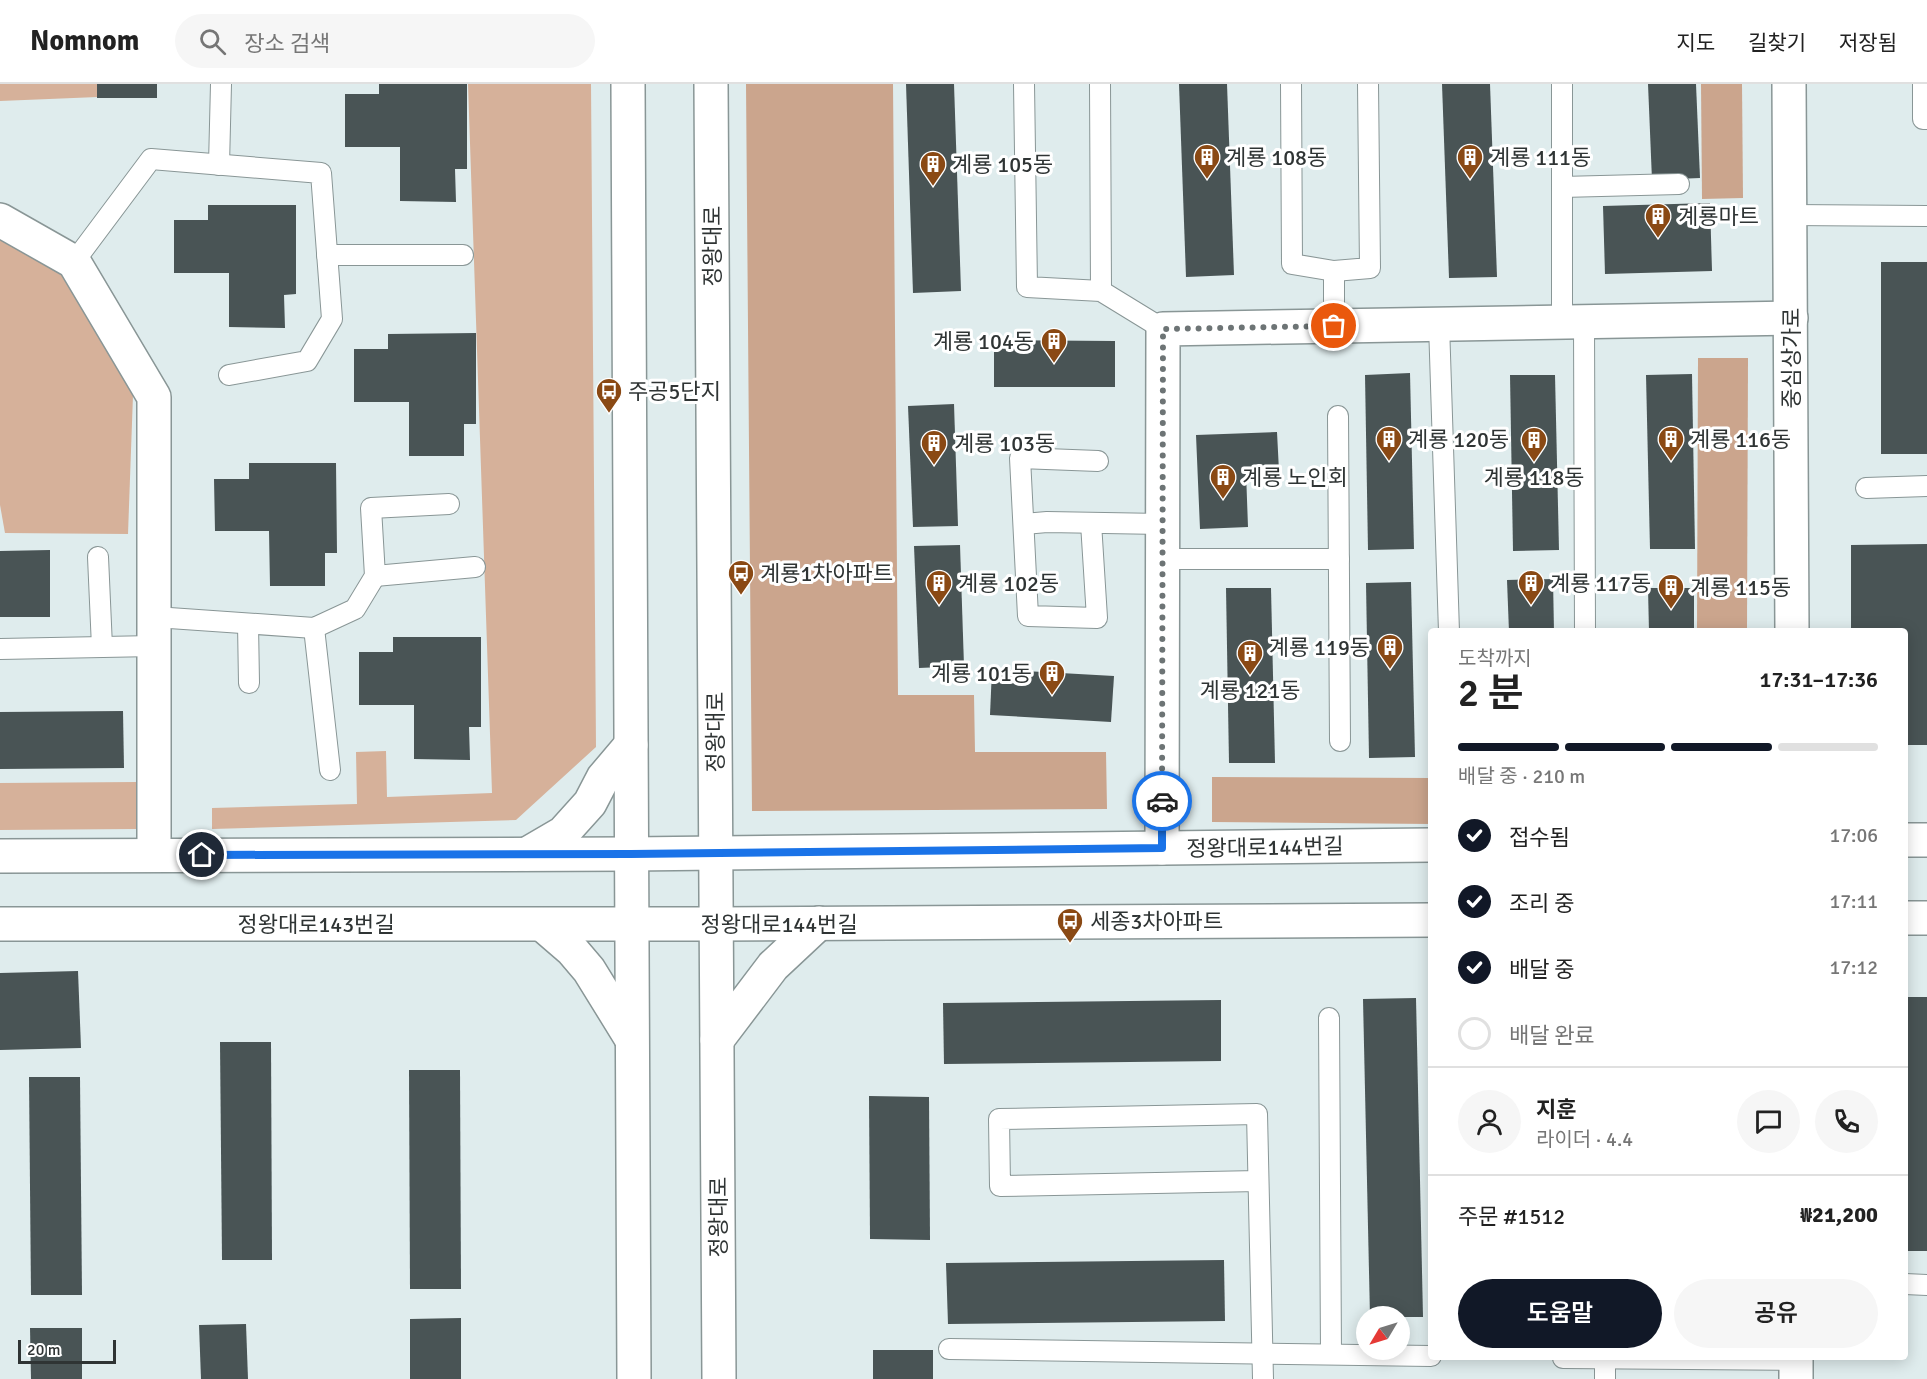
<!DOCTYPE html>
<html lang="ko">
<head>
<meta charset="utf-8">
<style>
	:root { --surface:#fff; --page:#f6f6f6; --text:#222; --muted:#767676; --line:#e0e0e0; --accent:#111827 }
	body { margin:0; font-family:Signika,"Noto Sans KR",sans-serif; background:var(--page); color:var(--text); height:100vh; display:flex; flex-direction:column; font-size:22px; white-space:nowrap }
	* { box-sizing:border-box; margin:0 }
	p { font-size:20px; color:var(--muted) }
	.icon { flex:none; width:33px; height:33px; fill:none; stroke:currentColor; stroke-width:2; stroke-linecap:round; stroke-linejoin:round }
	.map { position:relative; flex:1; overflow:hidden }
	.sheet { position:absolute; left:1428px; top:544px; width:480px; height:732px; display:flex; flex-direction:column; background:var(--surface); border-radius:6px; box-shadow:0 3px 15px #0003 }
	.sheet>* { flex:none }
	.needle { width:39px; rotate:232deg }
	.fabs { position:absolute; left:1356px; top:1222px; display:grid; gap:12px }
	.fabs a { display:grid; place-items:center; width:54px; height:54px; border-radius:50%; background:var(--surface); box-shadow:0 3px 15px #0003; font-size:30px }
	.scale { position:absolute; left:18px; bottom:15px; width:98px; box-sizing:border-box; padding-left:6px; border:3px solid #2f3434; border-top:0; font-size:16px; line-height:21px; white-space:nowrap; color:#2f3434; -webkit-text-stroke:4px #fff; paint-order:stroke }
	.pin { position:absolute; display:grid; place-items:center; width:51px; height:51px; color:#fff; margin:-26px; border:3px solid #fff; border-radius:50%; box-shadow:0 2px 6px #0007 }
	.courier { position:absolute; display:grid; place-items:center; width:60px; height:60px; margin:-30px; border:4px solid #1a73e8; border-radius:50%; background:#fff; color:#222; box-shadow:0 2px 8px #0007 }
	.summary em { font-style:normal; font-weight:600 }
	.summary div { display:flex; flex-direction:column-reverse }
	.summary { display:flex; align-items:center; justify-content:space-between; height:102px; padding:0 30px }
	h1 { font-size:39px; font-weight:600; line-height:45px }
	.bar { display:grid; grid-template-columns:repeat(4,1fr); gap:9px 6px; align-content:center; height:72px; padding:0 30px }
	.bar i { height:8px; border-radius:4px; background:var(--line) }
	.bar .on { background:var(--accent) }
	.bar p { grid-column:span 4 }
	.line { display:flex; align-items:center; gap:15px; padding:0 30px; border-top:2px solid var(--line) }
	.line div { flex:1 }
	.round { display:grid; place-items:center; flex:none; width:63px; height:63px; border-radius:32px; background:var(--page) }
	ol { padding:0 30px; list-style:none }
	li { display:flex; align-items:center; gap:18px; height:66px }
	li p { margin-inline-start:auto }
	li .icon { padding:6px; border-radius:50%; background:var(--accent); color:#fff; stroke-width:4 }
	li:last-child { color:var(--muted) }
	li i { width:33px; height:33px; border:3px solid var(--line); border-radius:50% }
	.action { display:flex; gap:12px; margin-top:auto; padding:12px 30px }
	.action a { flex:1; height:69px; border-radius:36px; background:var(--accent); color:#fff; font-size:24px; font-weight:600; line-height:69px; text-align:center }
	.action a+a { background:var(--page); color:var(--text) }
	header { display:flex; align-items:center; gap:36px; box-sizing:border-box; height:84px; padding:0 30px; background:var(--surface); border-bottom:2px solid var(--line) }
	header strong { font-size:28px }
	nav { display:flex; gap:33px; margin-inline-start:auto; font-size:21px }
	.search { width:420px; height:54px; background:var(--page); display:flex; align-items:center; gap:15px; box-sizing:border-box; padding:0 21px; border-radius:33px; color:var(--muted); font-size:22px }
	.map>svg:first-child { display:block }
	.green { fill:#d6b19a }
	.forest { fill:#cba58d }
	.building { fill:#495455 }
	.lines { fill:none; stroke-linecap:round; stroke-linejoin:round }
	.lane-casing { stroke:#899696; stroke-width:22 }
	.street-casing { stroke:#899696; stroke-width:36 }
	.secondary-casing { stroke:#899696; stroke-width:36 }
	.lane { stroke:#fff; stroke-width:20 }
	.street { stroke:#fff; stroke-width:33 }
	.secondary { stroke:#fff; stroke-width:33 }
	.done { stroke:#6d7475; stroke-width:6; stroke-dasharray:0 10.8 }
	.route { stroke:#1a73e8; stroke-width:8 }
	.labels { text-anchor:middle; stroke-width:6; stroke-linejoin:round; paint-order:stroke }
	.poi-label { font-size:22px; fill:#2f3434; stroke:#fff; text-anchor:start }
	.street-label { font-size:22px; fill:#2f3434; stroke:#fff }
</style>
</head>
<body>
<header>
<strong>Nomnom</strong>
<div class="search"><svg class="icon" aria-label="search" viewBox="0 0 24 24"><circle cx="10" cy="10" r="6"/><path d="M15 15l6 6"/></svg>장소 검색</div>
<nav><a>지도</a><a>길찾기</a><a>저장됨</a></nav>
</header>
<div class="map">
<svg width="1927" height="1295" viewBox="0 0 1927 1295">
	<rect width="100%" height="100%" fill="#dfeced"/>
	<!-- green -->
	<g class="green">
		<polygon points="0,0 98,0 98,13 0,17"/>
		<polygon points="468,0 591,0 596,663 516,736 212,745 212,724 357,720 356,668 386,667 387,713 492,709"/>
		<polygon points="0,155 63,191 133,311 128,450 5,449 0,421"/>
		<polygon points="136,698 136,745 0,746 0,699"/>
	</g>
	<!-- forest -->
	<g class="forest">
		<polygon points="746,0 893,0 898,611 974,611 975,668 1106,668 1107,725 752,727"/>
		<polygon points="1701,0 1742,0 1743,114 1702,115"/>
		<polygon points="1698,274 1748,274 1747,547 1697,547"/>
		<polygon points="1212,693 1431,694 1431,740 1212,738"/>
	</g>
	<!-- building -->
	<g class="building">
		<rect x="97" y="0" width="60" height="14"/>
		<polygon points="379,0 467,0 467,85 455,85 456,118 400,117 400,63 345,63 345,10 379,10"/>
		<polygon points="906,0 954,0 961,207 913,209"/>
		<polygon points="1179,0 1227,0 1234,191 1186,193"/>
		<polygon points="1442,0 1490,0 1497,193 1449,194"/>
		<polygon points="1648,0 1696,0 1700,94 1652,96"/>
		<polygon points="1710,119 1712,187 1605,190 1603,122"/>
		<polygon points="208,121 296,121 296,210 284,211 285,244 229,243 229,189 174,189 174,136 208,136"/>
		<rect x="1881" y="178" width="46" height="192"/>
		<polygon points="476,249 476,340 464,340 464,372 409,372 409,318 354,318 354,265 388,265 388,250"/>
		<polygon points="994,256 1115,257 1115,303 994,303"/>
		<polygon points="1410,289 1414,465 1368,466 1365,291"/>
		<polygon points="1692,290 1695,465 1650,465 1646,291"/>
		<polygon points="1510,291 1555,291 1559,466 1513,467"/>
		<polygon points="954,320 958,442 913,443 908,322"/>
		<polygon points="1277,348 1279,387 1246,388 1248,443 1200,445 1196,351"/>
		<polygon points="249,379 336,379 337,469 325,469 325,502 270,502 269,447 215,447 214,395 249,395"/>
		<polygon points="1927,460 1927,661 1905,661 1905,548 1851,548 1851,461"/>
		<polygon points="960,461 964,582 919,584 914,462"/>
		<polygon points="50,466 50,533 0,533 0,467"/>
		<polygon points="1553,495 1554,548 1509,548 1507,496"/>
		<polygon points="1411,498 1415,673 1369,674 1366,499"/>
		<polygon points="1226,504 1271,504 1275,679 1229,679"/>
		<polygon points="1648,504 1694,504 1694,548 1649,548"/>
		<polygon points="393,553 481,553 481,643 469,643 470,676 414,675 414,621 359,621 359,568 393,568"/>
		<polygon points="992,585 1114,592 1111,638 990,631"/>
		<polygon points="123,627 124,684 0,685 0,628"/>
		<polygon points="78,887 81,964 0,966 0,889"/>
		<rect x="1905" y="913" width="22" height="254"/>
		<polygon points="1416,914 1423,1233 1370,1233 1363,915"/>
		<polygon points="1221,916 1221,977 944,980 943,919"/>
		<polygon points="220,958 271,958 272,1176 222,1176"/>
		<polygon points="409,986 460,986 461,1205 410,1205"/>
		<polygon points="29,993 80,993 82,1211 31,1211"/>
		<polygon points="869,1012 929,1013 930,1156 870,1155"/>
		<polygon points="1224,1176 1225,1237 948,1240 946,1179"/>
		<polygon points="461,1234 461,1295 410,1295 410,1235"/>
		<polygon points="246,1240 248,1295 201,1295 199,1241"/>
		<polygon points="30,1244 82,1244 82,1295 31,1295"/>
		<rect x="873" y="1266" width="60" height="29"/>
	</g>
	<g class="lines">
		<!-- lane casing -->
		<g class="lane-casing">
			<g id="lane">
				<polyline points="1024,0 1027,203 1101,207 1163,245"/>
				<polyline points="1100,0 1101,207"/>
				<polyline points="1291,0 1292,180 1334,187 1370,184 1368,0"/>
				<polyline points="1562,0 1562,238"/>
				<polyline points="1923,0 1923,35 1927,35"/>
				<polyline points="219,81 221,0"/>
				<polyline points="1562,103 1679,100"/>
				<polyline points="1790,131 1927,132"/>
				<polyline points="327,171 463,171"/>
				<polyline points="74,178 151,75 321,89 332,235 307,277 229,291"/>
				<polyline points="1334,187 1334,242"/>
				<polyline points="1584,237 1585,548"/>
				<polyline points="1439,240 1449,548"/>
				<polyline points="1338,332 1340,657"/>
				<polyline points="1866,404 1927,402"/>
				<polyline points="1091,439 1097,534 1028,532 1020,374 1098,377"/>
				<polyline points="1024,440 1047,438 1162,440"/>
				<polyline points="98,473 102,563"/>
				<polyline points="1163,475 1339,475"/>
				<polyline points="375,492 475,483"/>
				<polyline points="155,533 314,544 355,525 375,492 371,424 449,420"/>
				<polyline points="248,540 249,599"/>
				<polyline points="314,544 330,686"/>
				<polyline points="0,565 154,562"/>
				<polyline points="1329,934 1331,1270"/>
				<polyline points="1258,1097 1000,1102 999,1035 1257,1030 1263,1295"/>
				<polyline points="1905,1200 1927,1201"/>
				<polyline points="949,1265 1431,1272"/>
				<polyline points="1563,1274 1796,1276"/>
				<polyline points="1605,1295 1605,1274"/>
			</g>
		</g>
		<!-- street casing -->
		<g class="street-casing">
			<g id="street">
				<polyline points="0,136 74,178 154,313 154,771"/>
				<polyline points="1162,764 1163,245 1791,234"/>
			</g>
		</g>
		<!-- secondary casing -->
		<g class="secondary-casing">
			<g id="secondary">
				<polyline points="628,0 634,1295"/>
				<polyline points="711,0 719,1295"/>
				<polyline points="1789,0 1792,548"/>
				<polyline points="1905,756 1927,756"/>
				<polyline points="527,770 563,749 590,719 603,694 631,661"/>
				<polyline points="0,772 631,770 1431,761"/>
				<polyline points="1905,834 1927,834"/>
				<polyline points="0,840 716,840 1431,836"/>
				<polyline points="543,841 572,866 589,886 631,954"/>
				<polyline points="717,956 773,882 819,839"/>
				<polyline points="1796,1274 1796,1295"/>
			</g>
		</g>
		<!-- lane -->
		<use href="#lane" class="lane"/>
		<!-- street -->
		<use href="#street" class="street"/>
		<!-- secondary -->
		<use href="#secondary" class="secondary"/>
	</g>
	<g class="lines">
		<!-- done -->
		<polyline class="done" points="1162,717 1163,245 1334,242"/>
		<!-- route -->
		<polyline class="route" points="202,771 631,770 1162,764 1162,717"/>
	</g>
	<!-- icons -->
	<defs>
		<g id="building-pin" transform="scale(1.35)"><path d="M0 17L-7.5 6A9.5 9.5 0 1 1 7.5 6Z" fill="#8a4914" stroke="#fff"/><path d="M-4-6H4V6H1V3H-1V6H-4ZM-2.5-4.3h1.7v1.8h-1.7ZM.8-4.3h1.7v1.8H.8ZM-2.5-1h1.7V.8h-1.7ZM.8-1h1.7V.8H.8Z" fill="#fff"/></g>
		<g id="bus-pin" transform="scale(1.35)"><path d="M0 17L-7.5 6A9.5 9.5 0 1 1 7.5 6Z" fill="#8a4914" stroke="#fff"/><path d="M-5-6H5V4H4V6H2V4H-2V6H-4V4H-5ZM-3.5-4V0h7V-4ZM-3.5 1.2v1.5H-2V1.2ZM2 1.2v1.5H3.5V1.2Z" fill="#fff"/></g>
	</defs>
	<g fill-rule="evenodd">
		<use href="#building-pin" x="1207" y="73"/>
		<use href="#building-pin" x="1470" y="73"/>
		<use href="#building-pin" x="933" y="80"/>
		<use href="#building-pin" x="1658" y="132"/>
		<use href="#building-pin" x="1054" y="257"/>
		<use href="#bus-pin" x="609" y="307"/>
		<use href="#building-pin" x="1389" y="355"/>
		<use href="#building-pin" x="1671" y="355"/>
		<use href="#building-pin" x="1534" y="356"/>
		<use href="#building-pin" x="934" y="359"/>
		<use href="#building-pin" x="1223" y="393"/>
		<use href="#bus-pin" x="741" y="489"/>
		<use href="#building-pin" x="939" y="499"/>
		<use href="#building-pin" x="1531" y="499"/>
		<use href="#building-pin" x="1671" y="503"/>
		<use href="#building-pin" x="1390" y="563"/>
		<use href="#building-pin" x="1250" y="569"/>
		<use href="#building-pin" x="1052" y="589"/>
		<use href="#bus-pin" x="1070" y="837"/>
	</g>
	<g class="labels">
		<!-- poi labels -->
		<g class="poi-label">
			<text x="1226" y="81">계룡 108동</text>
			<text x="1490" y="81">계룡 111동</text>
			<text x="952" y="88">계룡 105동</text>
			<text x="1678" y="140">계룡마트</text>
			<text x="1034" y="265" text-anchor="end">계룡 104동</text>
			<text x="628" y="315">주공5단지</text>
			<text x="1408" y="363">계룡 120동</text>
			<text x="1690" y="363">계룡 116동</text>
			<text x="954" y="367">계룡 103동</text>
			<text x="1242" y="401">계룡 노인회</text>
			<text x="1534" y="401" text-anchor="middle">계룡 118동</text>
			<text x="760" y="497">계룡1차아파트</text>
			<text x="958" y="507">계룡 102동</text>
			<text x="1550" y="507">계룡 117동</text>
			<text x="1690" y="511">계룡 115동</text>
			<text x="1370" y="571" text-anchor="end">계룡 119동</text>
			<text x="1032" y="597" text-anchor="end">계룡 101동</text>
			<text x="1250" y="614" text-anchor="middle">계룡 121동</text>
			<text x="1090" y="845">세종3차아파트</text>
		</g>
		<!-- street labels -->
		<g class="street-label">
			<text transform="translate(712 162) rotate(-90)" y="8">정왕대로</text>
			<text transform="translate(1791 274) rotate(-90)" y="8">중심상가로</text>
			<text transform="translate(715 648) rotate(-90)" y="8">정왕대로</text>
			<text transform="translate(1265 763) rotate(-1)" y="8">정왕대로144번길</text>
			<text x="316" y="848">정왕대로143번길</text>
			<text x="779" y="848">정왕대로144번길</text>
			<text transform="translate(718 1133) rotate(-90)" y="8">정왕대로</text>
		</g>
	</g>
</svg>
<div class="fabs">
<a><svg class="needle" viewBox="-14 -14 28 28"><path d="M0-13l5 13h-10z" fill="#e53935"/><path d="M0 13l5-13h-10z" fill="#767676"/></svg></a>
</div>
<div class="scale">20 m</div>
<div class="pin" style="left:1334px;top:242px;background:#ea580c"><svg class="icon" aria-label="bag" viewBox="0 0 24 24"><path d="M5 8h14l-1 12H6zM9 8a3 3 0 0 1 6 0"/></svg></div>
<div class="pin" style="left:202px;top:771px;background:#1f2937"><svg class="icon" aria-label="home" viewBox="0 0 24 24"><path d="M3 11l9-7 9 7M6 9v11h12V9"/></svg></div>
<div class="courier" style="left:1162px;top:717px"><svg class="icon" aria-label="car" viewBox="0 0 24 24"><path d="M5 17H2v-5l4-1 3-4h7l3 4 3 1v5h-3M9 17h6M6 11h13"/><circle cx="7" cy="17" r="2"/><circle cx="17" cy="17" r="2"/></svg></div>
<section class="sheet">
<div class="summary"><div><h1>2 분</h1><p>도착까지</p></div><em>17:31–17:36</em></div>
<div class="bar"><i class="on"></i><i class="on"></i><i class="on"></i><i></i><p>배달 중 · 210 m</p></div>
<ol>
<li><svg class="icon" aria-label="check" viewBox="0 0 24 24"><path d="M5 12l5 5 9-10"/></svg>접수됨<p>17:06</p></li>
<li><svg class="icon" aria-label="check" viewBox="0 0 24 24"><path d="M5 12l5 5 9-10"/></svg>조리 중<p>17:11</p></li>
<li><svg class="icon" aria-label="check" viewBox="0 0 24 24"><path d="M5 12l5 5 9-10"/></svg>배달 중<p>17:12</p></li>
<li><i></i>배달 완료</li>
</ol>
<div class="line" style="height:108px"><a class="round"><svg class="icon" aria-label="person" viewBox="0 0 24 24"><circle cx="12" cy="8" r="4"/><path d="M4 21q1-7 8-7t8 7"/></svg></a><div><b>지훈</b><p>라이더 · 4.4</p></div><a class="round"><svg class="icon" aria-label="chat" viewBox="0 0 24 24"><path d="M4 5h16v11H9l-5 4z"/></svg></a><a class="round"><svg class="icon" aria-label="phone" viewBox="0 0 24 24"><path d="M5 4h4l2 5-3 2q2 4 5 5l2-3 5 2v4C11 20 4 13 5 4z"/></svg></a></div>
<div class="line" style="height:78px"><div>주문 #1512</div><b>₩21,200</b></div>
<div class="action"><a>도움말</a><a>공유</a></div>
</section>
</div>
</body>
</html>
